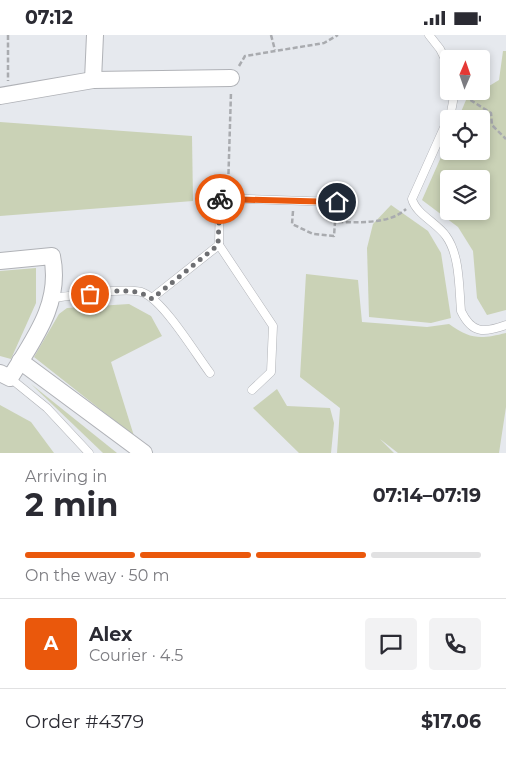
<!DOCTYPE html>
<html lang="en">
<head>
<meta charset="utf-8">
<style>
	:root { --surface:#fff; --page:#f2f2f3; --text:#2b2b33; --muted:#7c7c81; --line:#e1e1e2; --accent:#ea580c }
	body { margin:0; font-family:Montserrat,sans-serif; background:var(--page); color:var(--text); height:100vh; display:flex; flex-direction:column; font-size:19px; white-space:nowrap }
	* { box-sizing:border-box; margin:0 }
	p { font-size:16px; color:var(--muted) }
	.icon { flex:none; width:28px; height:28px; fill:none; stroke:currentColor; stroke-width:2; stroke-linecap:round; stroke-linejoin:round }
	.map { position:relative; height:418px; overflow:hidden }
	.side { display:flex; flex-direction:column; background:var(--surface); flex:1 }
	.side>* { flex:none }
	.needle { width:32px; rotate:2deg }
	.fabs { position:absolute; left:440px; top:15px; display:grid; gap:10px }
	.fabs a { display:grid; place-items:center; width:50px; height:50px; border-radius:5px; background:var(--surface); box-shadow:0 2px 8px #0003; font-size:25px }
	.pin { position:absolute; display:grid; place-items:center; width:42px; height:42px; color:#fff; margin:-21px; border:2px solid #fff; border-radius:50%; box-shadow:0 1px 5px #0007 }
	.courier { position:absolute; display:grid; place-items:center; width:50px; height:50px; margin:-25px; border:4px solid #ea580c; border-radius:50%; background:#fff; color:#222; box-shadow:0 1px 6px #0007 }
	.summary em { font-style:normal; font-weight:700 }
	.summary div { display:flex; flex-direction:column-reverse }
	.summary { display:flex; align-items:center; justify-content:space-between; height:85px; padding:0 25px }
	h1 { font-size:32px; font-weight:700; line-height:38px }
	.bar { display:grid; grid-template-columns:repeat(4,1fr); gap:8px 5px; align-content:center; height:60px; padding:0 25px }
	.bar i { height:6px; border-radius:4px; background:var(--line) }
	.bar .on { background:var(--accent) }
	.bar p { grid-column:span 4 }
	.line { display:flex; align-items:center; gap:12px; padding:0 25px; border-top:1px solid var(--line) }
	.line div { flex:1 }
	.round { display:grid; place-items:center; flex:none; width:52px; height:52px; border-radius:5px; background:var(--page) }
	.status { display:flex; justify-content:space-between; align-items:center; height:35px; padding:0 25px; background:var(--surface); direction:ltr }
	.status svg { height:14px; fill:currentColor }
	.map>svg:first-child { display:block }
	.green { fill:#cad2b6; fill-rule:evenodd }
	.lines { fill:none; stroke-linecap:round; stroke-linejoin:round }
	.service-casing { stroke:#b0b2b7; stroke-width:9 }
	.minor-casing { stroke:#b0b2b7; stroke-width:18 }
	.path { stroke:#a9abaf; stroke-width:2.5; stroke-dasharray:5 2.5; stroke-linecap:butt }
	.service { stroke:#fff; stroke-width:8 }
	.minor { stroke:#fff; stroke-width:16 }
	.done { stroke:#6e6f72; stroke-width:5; stroke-dasharray:0 9 }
	.route { stroke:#ea580c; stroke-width:6 }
</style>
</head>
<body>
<div class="status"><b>07:12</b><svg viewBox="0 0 49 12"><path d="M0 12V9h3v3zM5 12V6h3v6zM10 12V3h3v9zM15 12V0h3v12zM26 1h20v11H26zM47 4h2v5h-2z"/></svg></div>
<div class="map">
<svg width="506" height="418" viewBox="0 0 506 418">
	<rect width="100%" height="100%" fill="#e6e9ee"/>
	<!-- green -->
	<g class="green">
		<path d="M503,16H506V275L487,280L477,263L473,216L458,192L422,165L449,104V116H481V84H458L466,65L499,45ZM449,144H481V176H449Z"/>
		<polygon points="0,87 192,101 193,166 0,181"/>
		<polygon points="391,170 428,196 441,218 451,283 431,288 369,282 367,213 373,189"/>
		<polygon points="36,233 36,268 11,324 0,321 0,236"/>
		<path d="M306,239L358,245L362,287L427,292L449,289C471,305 481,304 506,298V372L499,418H398L380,404L394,418H337L340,373L300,342Z"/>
		<polygon points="129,269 151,281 162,301 111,327 134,401 34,322 59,279 67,273"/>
		<polygon points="31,349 117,418 103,418"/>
		<polygon points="277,354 287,371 330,373 334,388 331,418 299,418 253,373"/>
		<polygon points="0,370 31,387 54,418 0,418"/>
	</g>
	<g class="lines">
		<!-- service casing -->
		<g class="service-casing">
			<g id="service">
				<polyline points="429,0 440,14 449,32"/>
				<path d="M455,56L451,77L412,164C416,179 437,188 446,201C460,220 459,253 461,276C472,299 484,298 506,290"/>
				<polyline points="219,210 273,291 271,337 252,355"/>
				<path d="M53,263C73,261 129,251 144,258C165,268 195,318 210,338"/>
				<polyline points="152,263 219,210 220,163 337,167"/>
				<polyline points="10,343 47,373 89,418"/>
			</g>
		</g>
		<!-- minor casing -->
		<g class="minor-casing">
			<g id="minor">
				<polyline points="93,45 95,0"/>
				<polyline points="0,61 93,45 231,43"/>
				<path d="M0,226L52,221C62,269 33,305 10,343L0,338"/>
				<polyline points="20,326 144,418"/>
			</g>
		</g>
		<!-- path -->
		<g class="path">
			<polyline points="8,0 8,46"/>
			<polyline points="271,0 275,15"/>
			<polyline points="239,31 245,21 324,8 338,0"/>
			<polyline points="464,61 491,78 492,90 506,104"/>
			<polyline points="228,154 231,57"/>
			<path d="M293,176L292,189L313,199L334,201L335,187C357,187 389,190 406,174"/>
		</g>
		<!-- service -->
		<use href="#service" class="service"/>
		<!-- minor -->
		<use href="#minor" class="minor"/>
	</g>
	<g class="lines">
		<!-- done -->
		<path class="done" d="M90,259C111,257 134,251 152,264L218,210L220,164"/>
		<!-- route -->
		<polyline class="route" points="220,164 337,167"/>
	</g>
</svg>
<div class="fabs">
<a><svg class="needle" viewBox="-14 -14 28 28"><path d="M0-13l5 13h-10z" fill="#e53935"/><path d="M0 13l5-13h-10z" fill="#7c7c81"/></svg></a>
<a><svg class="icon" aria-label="locate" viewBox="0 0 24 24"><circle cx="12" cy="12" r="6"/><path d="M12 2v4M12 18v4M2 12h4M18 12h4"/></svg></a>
<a><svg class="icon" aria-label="layers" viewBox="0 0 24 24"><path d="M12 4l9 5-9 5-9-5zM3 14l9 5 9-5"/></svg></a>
</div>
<div class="pin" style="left:90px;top:259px;background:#ea580c"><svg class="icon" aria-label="bag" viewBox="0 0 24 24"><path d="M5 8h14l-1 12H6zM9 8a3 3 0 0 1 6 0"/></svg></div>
<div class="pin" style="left:337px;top:167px;background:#1f2937"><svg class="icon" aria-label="home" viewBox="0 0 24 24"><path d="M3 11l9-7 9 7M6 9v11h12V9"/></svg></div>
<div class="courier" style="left:220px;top:164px"><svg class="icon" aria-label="bike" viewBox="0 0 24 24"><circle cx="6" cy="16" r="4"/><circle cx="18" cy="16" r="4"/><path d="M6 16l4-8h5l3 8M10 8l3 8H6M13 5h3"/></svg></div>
</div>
<section class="side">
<div class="summary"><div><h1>2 min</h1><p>Arriving in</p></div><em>07:14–07:19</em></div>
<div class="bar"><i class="on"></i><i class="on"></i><i class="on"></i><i></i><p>On the way · 50 m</p></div>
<div class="line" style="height:90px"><b class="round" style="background:var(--accent);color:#fff">A</b><div><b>Alex</b><p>Courier · 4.5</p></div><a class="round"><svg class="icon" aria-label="chat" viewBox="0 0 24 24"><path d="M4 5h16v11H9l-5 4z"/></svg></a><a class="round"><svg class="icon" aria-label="phone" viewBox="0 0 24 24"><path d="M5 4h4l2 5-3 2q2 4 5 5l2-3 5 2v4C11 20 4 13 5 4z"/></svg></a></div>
<div class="line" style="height:65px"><div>Order #4379</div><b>$17.06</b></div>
</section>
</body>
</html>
